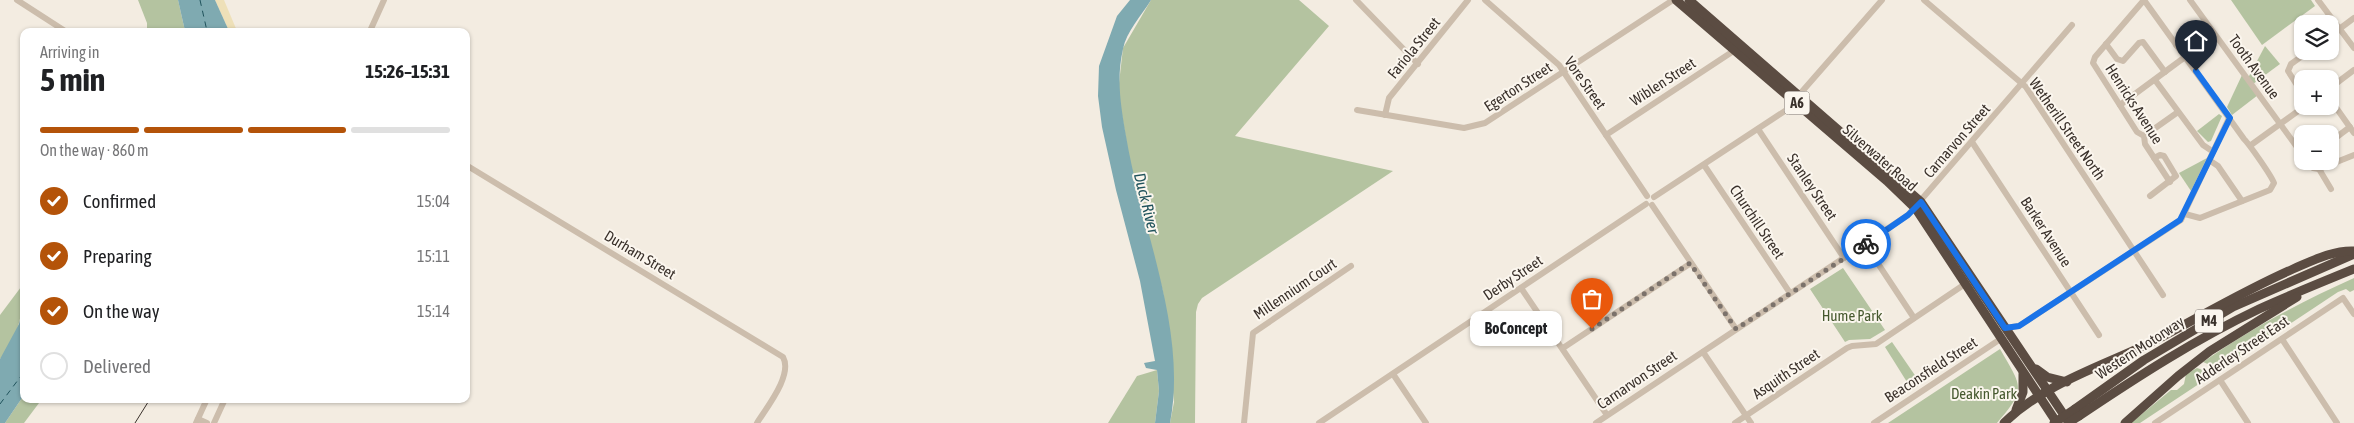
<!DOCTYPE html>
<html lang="en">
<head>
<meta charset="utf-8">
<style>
	:root { --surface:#fff; --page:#f2f2f2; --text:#202124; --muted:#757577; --line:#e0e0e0; --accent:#b45309 }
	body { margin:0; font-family:"Asap Condensed",sans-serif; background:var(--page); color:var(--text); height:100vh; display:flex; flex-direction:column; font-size:19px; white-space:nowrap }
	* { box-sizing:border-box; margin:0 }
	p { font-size:16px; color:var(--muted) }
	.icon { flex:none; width:28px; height:28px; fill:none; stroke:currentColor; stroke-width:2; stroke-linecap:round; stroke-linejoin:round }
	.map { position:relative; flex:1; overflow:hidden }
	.details { position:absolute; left:20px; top:28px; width:450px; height:375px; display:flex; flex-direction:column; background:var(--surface); border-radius:10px; box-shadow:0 1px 4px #0004 }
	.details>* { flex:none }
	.fabs { position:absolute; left:2294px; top:15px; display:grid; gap:10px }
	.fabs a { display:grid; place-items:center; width:45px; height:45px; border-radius:10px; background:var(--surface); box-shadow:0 1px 4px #0004; font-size:25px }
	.pin { position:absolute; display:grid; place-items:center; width:42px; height:42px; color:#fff; margin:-51px -21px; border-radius:50% 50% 50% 0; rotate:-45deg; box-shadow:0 0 5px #0007 }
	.pin .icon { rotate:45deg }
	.courier { position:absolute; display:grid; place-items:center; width:50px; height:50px; margin:-25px; border:4px solid #1a73e8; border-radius:50%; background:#fff; color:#222; box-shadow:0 1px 6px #0007 }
	.bubble { position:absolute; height:35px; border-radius:10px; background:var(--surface); box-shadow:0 1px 4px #0004; font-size:16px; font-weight:700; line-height:35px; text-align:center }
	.summary em { font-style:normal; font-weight:700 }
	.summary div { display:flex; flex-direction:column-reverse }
	.summary { display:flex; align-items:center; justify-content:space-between; height:85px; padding:0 20px }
	h1 { font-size:32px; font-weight:700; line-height:38px }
	.bar { display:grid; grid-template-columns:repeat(4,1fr); gap:8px 5px; align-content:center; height:60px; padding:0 20px }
	.bar i { height:6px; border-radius:4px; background:var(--line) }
	.bar .active { background:var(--accent) }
	.bar p { grid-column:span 4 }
	ol { padding:0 20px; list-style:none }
	li { display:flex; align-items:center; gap:15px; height:55px }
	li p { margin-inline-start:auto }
	li .icon { padding:5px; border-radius:50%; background:var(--accent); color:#fff; stroke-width:4 }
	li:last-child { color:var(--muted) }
	li i { width:28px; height:28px; border:2px solid var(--line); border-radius:50% }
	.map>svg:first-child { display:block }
	.green { fill:#b4c3a0 }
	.sand { fill:#eee0b8 }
	.water { fill:#7faab1 }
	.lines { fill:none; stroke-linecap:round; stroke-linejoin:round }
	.ferry { stroke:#20535c; stroke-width:1; stroke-dasharray:6 5; stroke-linecap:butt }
	.minor { stroke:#ccbdac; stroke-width:6 }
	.highway { stroke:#5b4c42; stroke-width:9 }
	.tram { stroke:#3a312b; stroke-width:1 }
	.highway-bridge { stroke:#5b4c42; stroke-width:9 }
	.done { stroke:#7b726b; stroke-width:5; stroke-dasharray:0 9 }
	.route { stroke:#1a73e8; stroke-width:6 }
	.labels { text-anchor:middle; stroke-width:4; stroke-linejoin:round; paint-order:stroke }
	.shield { fill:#fbf6ee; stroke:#746c66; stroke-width:1 }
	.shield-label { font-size:14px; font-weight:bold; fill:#3a312b }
	.street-label { font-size:15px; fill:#3a312b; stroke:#fbf6ee }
	.park-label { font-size:15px; fill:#46592f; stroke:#fbf6ee }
	.water-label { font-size:16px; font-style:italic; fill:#20535c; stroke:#fbf6ee }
</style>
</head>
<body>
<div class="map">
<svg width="2354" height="423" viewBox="0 0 2354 423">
	<rect width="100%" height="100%" fill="#f3ece1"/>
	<!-- green -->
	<g class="green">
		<polygon points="138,0 178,0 185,31 147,31 147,23"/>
		<polygon points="1151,0 1299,0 1329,26 1235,136 1393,171 1202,298 1198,304 1196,312 1195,423 1170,423 1174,402 1163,292 1130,163 1118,92 1123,48"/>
		<polygon points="2231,0 2311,0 2315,6 2262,45"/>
		<polygon points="2265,46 2280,64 2253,84 2248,78"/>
		<polygon points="2242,75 2258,95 2232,115 2227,107"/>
		<polygon points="2219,114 2222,116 2211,141 2208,142 2197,131"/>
		<polygon points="2207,158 2191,191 2179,173"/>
		<polygon points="1843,268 1885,330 1870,339 1849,340 1845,342 1810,289"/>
		<path d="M2354,278V290L2350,292L2346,289L2338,292L2140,423H2131L2171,390H2177L2184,384L2186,374L2197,368L2209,372L2213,369L2210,365L2203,362C2251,328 2301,302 2354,278Z"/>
		<path d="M24,283C24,309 18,340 0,359V315Z"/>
		<polygon points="1892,342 1921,384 1912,390 1885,347"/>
		<path d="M2000,349C2021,386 2028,388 1997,423H1888Z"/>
		<polygon points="1157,370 1159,391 1155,423 1108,423 1137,376"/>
		<polygon points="24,395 24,399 42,399 24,423 5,423"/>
	</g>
	<!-- sand -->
	<polygon class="sand" points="215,0 224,0 237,31 229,31"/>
	<!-- water -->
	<g class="water">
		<polygon points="178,0 215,0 229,31 185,31"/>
		<path d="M1130,0H1151C1142,15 1126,32 1123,49C1116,79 1121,107 1126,136C1141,228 1188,330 1170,423H1155L1159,391L1157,370L1146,368L1144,363L1155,361L1140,281L1116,190L1102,127L1098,96L1099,66L1117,16Z"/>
		<polygon points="24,303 24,395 5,423 0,423 0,359 19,324"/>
	</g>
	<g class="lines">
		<!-- ferry -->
		<g class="ferry">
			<polyline points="200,0 207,31"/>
			<polyline points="0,404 24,372"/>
		</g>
		<!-- minor -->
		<g class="minor">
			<polyline points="17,0 65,31"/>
			<polyline points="1356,0 1418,64"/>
			<polyline points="1485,0 1559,65 1647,196"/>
			<polyline points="1924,0 2026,87 2163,295"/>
			<polyline points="2190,0 2302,154"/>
			<polyline points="2318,0 2354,48"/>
			<polyline points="370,31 384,0"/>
			<polyline points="2330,36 2354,18"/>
			<polyline points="2106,44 2117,59 2123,61 2139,43 2143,42 2165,72"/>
			<polyline points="2176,45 2206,23"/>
			<polyline points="2155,80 2203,145 2212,151"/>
			<polyline points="2330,88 2354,70"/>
			<polyline points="2302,93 2288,71 2291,64 2309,51"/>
			<polyline points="1799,95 1882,0"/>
			<polyline points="2330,99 2354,133"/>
			<polyline points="2120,105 2185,57"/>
			<polyline points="1357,110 1464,128 1485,123 1673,0"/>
			<polyline points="1385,115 1389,98 1468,0"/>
			<polyline points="1758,129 1844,258"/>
			<polyline points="2317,134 2316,130 2321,128 2326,134"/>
			<polyline points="1606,135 1735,50"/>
			<polyline points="2144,136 2178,112"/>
			<polyline points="1972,142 2099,335"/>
			<polyline points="2330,142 2350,127"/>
			<polyline points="2251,145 2305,106"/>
			<polyline points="2209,160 2218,166 2242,201"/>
			<polyline points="2308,161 2313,168 2319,169 2354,155"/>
			<path d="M466,165L783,357C793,375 767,407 757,423"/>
			<polyline points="1704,165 1790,293"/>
			<polyline points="2319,169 2331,189"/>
			<path d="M2170,182L2145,144L2144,136L2137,132L2093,63L2095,57L2144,0L2244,139C2249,144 2271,175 2274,183L2270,190L2200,218L2185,214"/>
			<polyline points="2150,196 2176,176 2164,156 2160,155 2154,158"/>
			<polyline points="1654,197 1797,103"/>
			<polyline points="1652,205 1736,329"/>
			<polyline points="1865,244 1914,318"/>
			<polyline points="1521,288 1607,415"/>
			<polyline points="2005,328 2019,326 2181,220 2229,118"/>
			<polyline points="2282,339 2337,423"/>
			<polyline points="1563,348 1691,263"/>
			<polyline points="1703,352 1751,423"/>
			<polyline points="1393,374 1426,423"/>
			<polyline points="2220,380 2248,423"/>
			<polyline points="198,419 207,423"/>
			<polyline points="196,423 207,399"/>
			<polyline points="214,423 225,399"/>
			<polyline points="1244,423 1253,333 1351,266"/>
			<polyline points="1319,423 1646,204"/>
			<polyline points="1596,423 1908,215 2072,25"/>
			<polyline points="1735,423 1847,348 1852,346 1876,344 1965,284"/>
			<polyline points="1874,423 2002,338"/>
			<polyline points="2155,423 2343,298 2354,314"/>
		</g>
		<!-- highway -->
		<g class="highway">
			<polyline points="1676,0 1887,181 1916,209 2057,423"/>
			<polyline points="1689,0 1921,202 2068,421"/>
			<polyline points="2036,369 2047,377 2067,382"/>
			<polyline points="2075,409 2144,360 2233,307 2354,254"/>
			<polyline points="2016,410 2023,392 2023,374"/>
			<path d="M2079,416C2137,377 2196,339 2259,309C2290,295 2322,282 2354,269"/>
			<path d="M2004,423C2045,383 2103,366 2154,341C2200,317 2245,290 2293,269C2312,261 2333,250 2354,251"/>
			<polyline points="2125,423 2178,376 2210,351 2297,297"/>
		</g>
		<!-- tram -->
		<polyline class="tram" points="135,423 150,399"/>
		<!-- highway-bridge -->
		<g class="highway-bridge">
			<polyline points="2054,423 2075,409"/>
			<polyline points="2068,423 2079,416"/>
		</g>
	</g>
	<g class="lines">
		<!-- done -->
		<polyline class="done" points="1592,329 1690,263 1736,329 1866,244"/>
		<!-- route -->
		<polyline class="route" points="1866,244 1908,215 1921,202 2005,328 2019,326 2180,220 2230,118 2196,71"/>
	</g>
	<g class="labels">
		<!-- shield labels -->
		<g class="shield">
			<rect x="1784.5" y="91.5" width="25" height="23" rx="4"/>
			<rect x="2195" y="309.5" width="28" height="23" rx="4"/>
		</g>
		<g class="shield-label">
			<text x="1797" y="108">A6</text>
			<text x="2209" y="326">M4</text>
		</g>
		<!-- street labels -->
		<g class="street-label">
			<text transform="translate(1414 48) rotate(-51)" y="5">Fariola Street</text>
			<text transform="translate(2254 67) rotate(54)" y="5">Tooth Avenue</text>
			<text transform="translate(1663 82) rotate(-33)" y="5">Wiblen Street</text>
			<text transform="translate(1585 83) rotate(55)" y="5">Vore Street</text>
			<text transform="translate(1518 87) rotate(-33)" y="5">Egerton Street</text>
			<text transform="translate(2134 104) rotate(57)" y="5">Henricks Avenue</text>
			<text transform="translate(2067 129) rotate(55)" y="5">Wetherill Street North</text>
			<text transform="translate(1957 141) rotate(-49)" y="5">Carnarvon Street</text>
			<text transform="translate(1880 158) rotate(41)" y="5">Silverwater Road</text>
			<text transform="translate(1812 187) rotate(56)" y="5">Stanley Street</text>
			<text transform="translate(1757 222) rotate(56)" y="5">Churchill Street</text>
			<text transform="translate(2046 232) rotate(57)" y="5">Barker Avenue</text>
			<text transform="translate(640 255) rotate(31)" y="5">Durham Street</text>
			<text transform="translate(1513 278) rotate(-34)" y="5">Derby Street</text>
			<text transform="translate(1295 289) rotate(-34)" y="5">Millennium Court</text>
			<text transform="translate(2140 348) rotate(-33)" y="5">Western Motorway</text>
			<text transform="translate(2242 350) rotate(-34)" y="5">Adderley Street East</text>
			<text transform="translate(1931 370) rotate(-33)" y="5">Beaconsfield Street</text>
			<text transform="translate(1786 374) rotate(-34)" y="5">Asquith Street</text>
			<text transform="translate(1637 380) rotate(-34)" y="5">Carnarvon Street</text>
		</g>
		<!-- park labels -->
		<g class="park-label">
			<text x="1852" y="321">Hume Park</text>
			<text x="1984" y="399">Deakin Park</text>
		</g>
		<!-- water labels -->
		<g class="water-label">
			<text transform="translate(1147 203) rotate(76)" y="6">Duck River</text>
		</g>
	</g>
</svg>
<div class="fabs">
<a><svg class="icon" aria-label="layers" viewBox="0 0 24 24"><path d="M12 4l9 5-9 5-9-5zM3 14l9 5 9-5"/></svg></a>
<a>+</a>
<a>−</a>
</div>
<div class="pin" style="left:1592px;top:329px;background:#ea580c"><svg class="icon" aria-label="bag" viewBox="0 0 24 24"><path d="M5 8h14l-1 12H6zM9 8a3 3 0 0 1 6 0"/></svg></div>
<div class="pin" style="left:2196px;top:71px;background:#1f2937"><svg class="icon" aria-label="home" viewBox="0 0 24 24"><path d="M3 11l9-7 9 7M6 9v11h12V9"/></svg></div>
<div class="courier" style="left:1866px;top:244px"><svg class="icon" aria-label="bike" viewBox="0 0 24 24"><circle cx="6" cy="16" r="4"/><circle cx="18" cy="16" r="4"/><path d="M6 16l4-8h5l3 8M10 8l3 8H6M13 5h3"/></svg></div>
<div class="bubble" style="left:1470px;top:311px;width:92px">BoConcept</div>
<section class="details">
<div class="summary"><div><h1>5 min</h1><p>Arriving in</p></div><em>15:26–15:31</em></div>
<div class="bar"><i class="active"></i><i class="active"></i><i class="active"></i><i></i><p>On the way · 860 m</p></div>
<ol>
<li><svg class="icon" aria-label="check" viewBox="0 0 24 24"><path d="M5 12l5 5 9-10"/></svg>Confirmed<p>15:04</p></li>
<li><svg class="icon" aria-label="check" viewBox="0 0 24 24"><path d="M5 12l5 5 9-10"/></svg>Preparing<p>15:11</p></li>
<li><svg class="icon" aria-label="check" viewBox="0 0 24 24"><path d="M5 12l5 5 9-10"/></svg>On the way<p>15:14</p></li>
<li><i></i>Delivered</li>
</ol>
</section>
</div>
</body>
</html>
